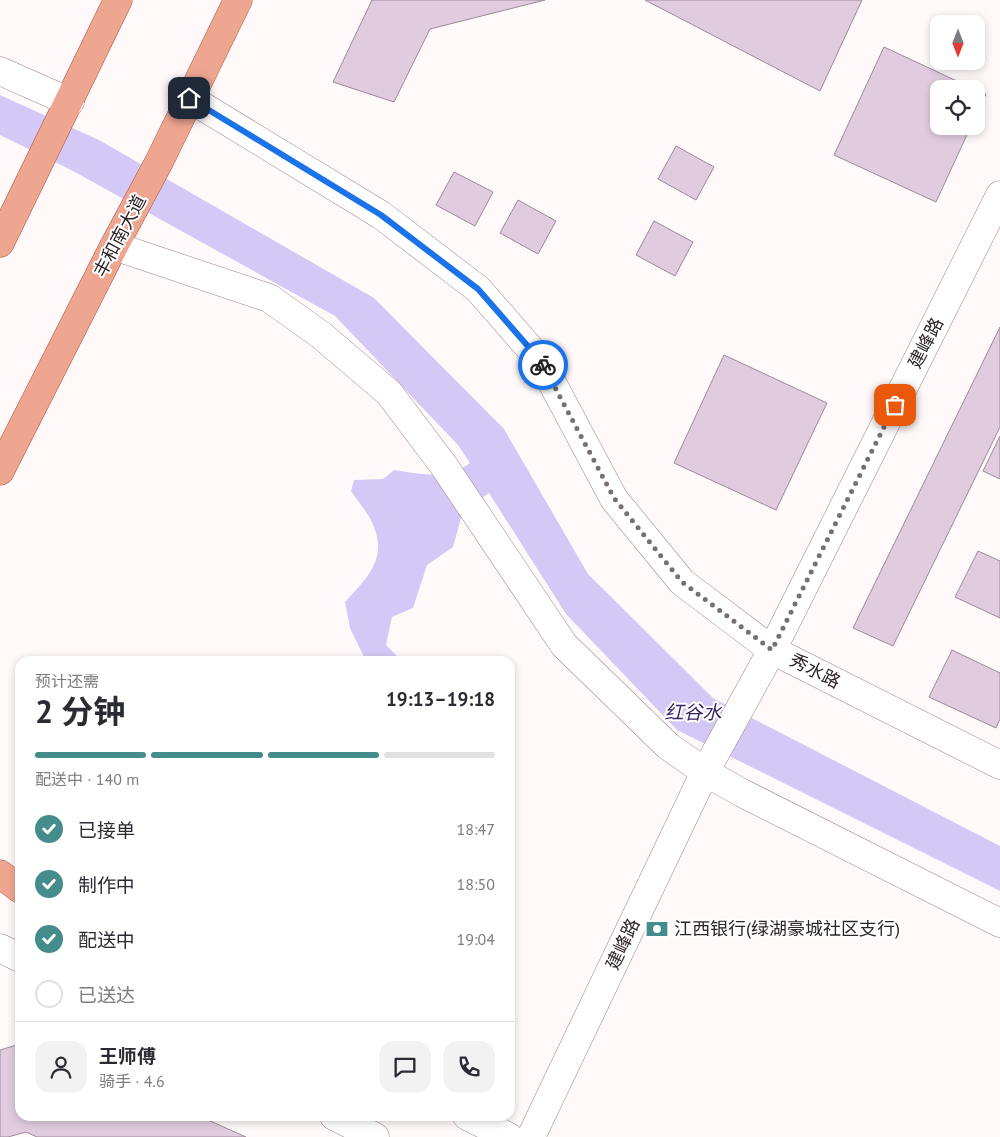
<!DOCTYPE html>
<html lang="zh">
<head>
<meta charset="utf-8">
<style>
	:root { --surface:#fff; --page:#f2f2f3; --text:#2b2b33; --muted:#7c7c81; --line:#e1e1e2; --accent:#458d8d }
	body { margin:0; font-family:"PT Sans","Noto Sans SC",sans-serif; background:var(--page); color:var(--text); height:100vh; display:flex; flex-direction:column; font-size:19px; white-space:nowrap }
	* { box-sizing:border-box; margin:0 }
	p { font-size:16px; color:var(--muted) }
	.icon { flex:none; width:28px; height:28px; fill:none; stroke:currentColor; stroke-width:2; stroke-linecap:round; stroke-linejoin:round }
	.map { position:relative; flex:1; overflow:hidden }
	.side { position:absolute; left:15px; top:656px; width:500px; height:465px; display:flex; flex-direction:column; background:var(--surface); border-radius:15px; box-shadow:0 2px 8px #0003 }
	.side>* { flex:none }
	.needle { width:32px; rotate:180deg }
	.fabs { position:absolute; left:930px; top:15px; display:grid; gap:10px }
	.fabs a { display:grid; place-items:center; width:55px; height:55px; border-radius:10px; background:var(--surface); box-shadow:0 2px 8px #0003; font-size:25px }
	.pin { position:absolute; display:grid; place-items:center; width:42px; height:42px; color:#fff; margin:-21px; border-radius:10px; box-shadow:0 2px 8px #0006 }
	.courier { position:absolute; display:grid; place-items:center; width:50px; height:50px; margin:-25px; border:4px solid #1a73e8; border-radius:50%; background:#fff; color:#222; box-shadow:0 1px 6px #0007 }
	.headline em { font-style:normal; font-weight:700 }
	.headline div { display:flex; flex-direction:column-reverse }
	.headline { display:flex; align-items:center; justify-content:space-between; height:85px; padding:0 20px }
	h1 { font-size:32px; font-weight:700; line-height:38px }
	.bar { display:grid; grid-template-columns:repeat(4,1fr); gap:8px 5px; align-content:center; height:60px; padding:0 20px }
	.bar i { height:6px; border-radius:4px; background:var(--line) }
	.bar .selected { background:var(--accent) }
	.bar p { grid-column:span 4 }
	.line { display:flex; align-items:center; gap:12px; padding:0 20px; border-top:1px solid var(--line) }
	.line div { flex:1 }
	.round { display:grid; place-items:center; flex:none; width:52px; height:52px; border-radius:15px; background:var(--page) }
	ol { padding:0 20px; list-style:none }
	li { display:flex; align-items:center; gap:15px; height:55px }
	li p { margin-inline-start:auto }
	li .icon { padding:5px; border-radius:50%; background:var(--accent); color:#fff; stroke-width:4 }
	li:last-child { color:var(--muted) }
	li i { width:28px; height:28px; border:2px solid var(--line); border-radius:50% }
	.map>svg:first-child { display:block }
	.water { fill:#d4c9f6 }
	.building { fill:#e0ccde; stroke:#9c899a }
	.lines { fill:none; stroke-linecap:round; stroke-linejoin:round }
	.minor-casing { stroke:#9e848a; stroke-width:29 }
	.major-casing { stroke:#a5523c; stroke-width:29 }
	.minor { stroke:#fff; stroke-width:28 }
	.major { stroke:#efa691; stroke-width:28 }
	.done { stroke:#776f70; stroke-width:5; stroke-dasharray:0 9 }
	.route { stroke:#1a73e8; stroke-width:6 }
	.labels { text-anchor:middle; stroke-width:4; stroke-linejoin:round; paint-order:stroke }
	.street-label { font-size:18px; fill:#2e2426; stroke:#fff }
	.poi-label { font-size:18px; fill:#2e2426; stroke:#fff; text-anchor:start }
	.water-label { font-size:19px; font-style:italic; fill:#382262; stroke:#fff }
</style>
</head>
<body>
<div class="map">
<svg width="1000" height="1137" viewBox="0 0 1000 1137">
	<rect width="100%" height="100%" fill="#fff9fa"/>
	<!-- water -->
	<path class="water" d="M0,95L99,140L374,298L504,429L588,574L713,698L1000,846V891L677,730L566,614L489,493L463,511L453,547L427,565L413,608L392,617L386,645L398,657L407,661H371L365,659L350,628L345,602C366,579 387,560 374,527C370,515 358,502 351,491L354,480L383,479L394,470C420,474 447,480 470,463L458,445L335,316L73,171L0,135Z"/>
	<!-- building -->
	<g class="building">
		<polygon points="372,0 545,0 430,29 394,102 333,82"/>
		<polygon points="645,0 862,0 820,91"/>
		<polygon points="884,47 974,89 939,89 939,126 971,126 936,202 834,155"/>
		<polygon points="976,90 986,94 976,115"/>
		<polygon points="676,146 714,167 696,200 658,179"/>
		<polygon points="454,172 493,192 475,226 436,205"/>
		<polygon points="518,200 556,221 538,254 500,233"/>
		<polygon points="654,221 693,242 675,276 636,255"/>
		<polygon points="1000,327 1000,427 893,646 853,628"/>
		<polygon points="724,355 827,403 776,510 674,463"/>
		<polygon points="1000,436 1000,479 983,471"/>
		<polygon points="978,551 1000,561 1000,618 955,597"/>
		<polygon points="952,650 1000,673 1000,719 996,728 929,697"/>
		<polygon points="20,1044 20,1116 199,1116 246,1137 37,1137 26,1132 8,1137 0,1137 0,1050"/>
	</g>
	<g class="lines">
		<!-- minor casing -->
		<g class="minor-casing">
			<g id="minor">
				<polyline points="0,71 70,102"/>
				<polyline points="189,98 381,215 478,289 540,360 614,499 682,582 772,650 1000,765"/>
				<polyline points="114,246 269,298 321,335 389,393 444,466 564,645 668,746 705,772 742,793 1000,923"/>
				<polyline points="0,948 20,958"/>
				<polyline points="334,1116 375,1137"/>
				<polyline points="467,1116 509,1137"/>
				<polyline points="531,1137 705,772 772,650 1000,195"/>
			</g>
		</g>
		<!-- major casing -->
		<g class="major-casing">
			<g id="major">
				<polyline points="0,243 118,0"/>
				<polyline points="0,471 114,246 159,162 238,0"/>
				<polyline points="0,874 20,889"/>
			</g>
		</g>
		<!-- minor -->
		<use href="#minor" class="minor"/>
		<!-- major -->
		<use href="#major" class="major"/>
	</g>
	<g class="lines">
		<!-- done -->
		<polyline class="done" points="543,365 614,498 682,582 772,650 895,405"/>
		<!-- route -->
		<polyline class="route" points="189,98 381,215 478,289 540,360 543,365"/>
	</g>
	<!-- icons -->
	<defs>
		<g id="bank-bare" transform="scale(1.725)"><path d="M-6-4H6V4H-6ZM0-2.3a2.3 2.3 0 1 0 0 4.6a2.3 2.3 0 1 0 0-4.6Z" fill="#458d8d" stroke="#fff" stroke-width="2.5" paint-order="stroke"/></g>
	</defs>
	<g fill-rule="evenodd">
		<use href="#bank-bare" x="657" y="929"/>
	</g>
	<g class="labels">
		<!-- street labels -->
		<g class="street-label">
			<text transform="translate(120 236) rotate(-62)" y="6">丰和南大道</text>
			<text transform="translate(926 343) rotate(-63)" y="6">建峰路</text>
			<text transform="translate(815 671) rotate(27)" y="6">秀水路</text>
			<text transform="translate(623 944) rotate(-65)" y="6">建峰路</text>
		</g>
		<!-- poi labels -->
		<g class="poi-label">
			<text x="674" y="935">江西银行(绿湖豪城社区支行)</text>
		</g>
		<!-- water labels -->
		<g class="water-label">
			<text x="693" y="719">红谷水</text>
		</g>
	</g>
</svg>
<div class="fabs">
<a><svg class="needle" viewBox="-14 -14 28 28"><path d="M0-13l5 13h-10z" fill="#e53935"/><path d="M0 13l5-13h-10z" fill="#7c7c81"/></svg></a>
<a><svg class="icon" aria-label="locate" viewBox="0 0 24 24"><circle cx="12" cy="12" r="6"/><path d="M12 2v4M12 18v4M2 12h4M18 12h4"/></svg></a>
</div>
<div class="pin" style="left:895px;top:405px;background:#ea580c"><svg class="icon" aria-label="bag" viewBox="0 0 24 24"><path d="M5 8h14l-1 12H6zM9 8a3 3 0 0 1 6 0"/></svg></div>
<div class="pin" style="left:189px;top:98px;background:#1f2937"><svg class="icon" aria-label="home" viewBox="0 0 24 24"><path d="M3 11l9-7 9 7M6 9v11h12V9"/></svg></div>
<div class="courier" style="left:543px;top:365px"><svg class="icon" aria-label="bike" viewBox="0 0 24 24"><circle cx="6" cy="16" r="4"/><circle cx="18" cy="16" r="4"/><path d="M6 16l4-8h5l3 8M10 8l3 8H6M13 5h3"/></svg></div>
<section class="side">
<div class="headline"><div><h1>2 分钟</h1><p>预计还需</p></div><em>19:13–19:18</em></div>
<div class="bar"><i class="selected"></i><i class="selected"></i><i class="selected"></i><i></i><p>配送中 · 140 m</p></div>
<ol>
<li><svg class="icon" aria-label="check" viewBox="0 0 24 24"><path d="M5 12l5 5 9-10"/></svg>已接单<p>18:47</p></li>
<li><svg class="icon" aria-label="check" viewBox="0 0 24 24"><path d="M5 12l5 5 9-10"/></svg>制作中<p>18:50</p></li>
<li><svg class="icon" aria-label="check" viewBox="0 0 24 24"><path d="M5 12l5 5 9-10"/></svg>配送中<p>19:04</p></li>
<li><i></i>已送达</li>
</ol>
<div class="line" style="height:90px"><a class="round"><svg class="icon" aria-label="person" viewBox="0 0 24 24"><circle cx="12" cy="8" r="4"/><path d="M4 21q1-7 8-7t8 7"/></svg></a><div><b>王师傅</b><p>骑手 · 4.6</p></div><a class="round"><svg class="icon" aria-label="chat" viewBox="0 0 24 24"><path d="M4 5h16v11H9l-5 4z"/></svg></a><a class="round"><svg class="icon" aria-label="phone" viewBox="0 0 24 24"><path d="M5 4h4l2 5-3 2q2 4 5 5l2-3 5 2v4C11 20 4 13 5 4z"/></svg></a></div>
</section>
</div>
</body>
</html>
